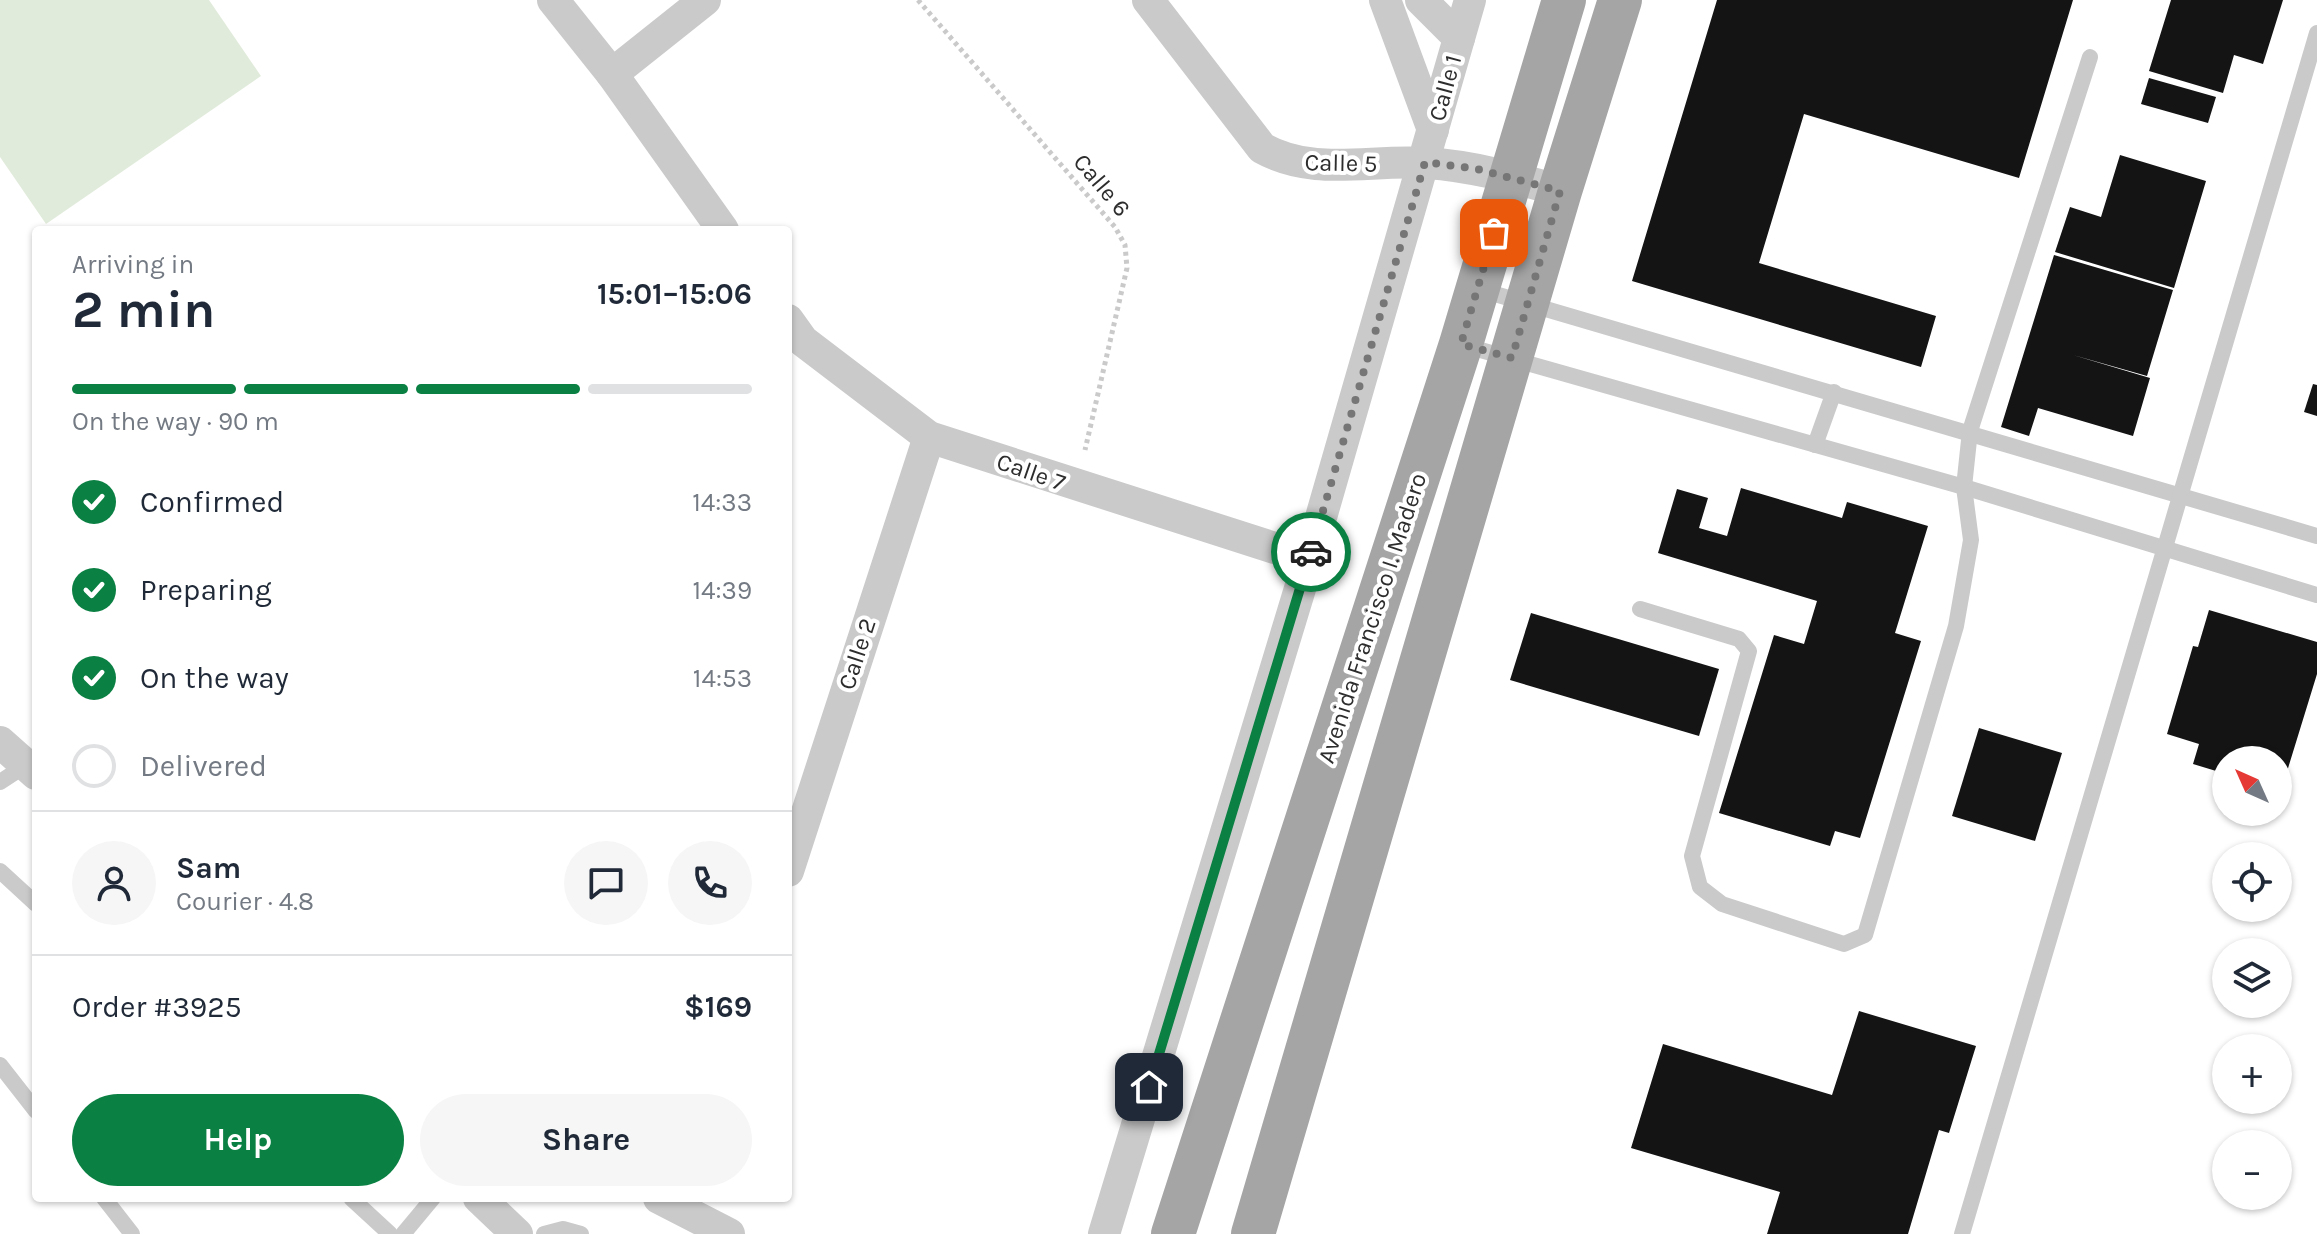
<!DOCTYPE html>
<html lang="en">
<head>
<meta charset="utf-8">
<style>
	:root { --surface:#fff; --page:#f6f6f7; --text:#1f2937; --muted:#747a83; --line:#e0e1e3; --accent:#0b8043 }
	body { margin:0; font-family:Karla,sans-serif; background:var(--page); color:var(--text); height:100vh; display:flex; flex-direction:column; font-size:30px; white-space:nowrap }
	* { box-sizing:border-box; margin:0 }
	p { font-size:26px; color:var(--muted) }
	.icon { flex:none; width:44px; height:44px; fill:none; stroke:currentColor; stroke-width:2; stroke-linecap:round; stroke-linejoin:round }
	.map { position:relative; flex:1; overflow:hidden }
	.side { position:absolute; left:32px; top:226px; width:760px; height:976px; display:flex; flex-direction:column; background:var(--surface); border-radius:8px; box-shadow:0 2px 6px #0004 }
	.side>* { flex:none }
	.needle { width:52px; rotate:315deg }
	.buttons { position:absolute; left:2212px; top:746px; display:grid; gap:16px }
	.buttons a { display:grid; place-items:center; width:80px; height:80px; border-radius:50%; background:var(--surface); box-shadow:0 2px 6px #0004; font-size:40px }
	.pin { position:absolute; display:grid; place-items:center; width:68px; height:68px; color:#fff; margin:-34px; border-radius:16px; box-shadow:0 4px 12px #0006 }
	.courier { position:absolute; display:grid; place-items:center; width:80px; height:80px; margin:-40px; border:6px solid #0b8043; border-radius:50%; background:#fff; color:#222; box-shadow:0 2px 10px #0007 }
	.headline em { font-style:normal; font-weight:700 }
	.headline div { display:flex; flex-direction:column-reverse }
	.headline { display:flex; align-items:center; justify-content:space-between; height:136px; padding:0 40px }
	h1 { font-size:52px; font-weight:700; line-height:60px }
	.bar { display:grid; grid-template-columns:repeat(4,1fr); gap:12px 8px; align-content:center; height:96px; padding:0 40px }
	.bar i { height:10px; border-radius:6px; background:var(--line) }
	.bar .current { background:var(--accent) }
	.bar p { grid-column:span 4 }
	.line { display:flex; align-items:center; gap:20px; padding:0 40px; border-top:2px solid var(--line) }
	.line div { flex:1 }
	.round { display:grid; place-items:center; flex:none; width:84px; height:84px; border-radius:42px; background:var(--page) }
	ol { padding:0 40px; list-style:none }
	li { display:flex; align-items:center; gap:24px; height:88px }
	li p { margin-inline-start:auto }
	li .icon { padding:8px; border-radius:50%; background:var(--accent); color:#fff; stroke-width:4 }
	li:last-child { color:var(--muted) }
	li i { width:44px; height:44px; border:4px solid var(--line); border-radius:50% }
	.cta { display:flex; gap:16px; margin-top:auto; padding:16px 40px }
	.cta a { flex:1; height:92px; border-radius:48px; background:var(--accent); color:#fff; font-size:32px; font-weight:700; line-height:92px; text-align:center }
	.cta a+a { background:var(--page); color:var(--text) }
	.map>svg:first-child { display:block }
	.green { fill:#e1ebdb }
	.building { fill:#141414 }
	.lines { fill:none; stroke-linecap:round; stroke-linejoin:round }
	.path { stroke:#cacaca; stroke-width:5; stroke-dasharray:4 4; stroke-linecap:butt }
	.lane { stroke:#cacaca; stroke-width:16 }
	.street { stroke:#cacaca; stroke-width:32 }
	.primary { stroke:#a5a5a5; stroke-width:44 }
	.done { stroke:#767676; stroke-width:8; stroke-dasharray:0 14.4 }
	.route { stroke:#0b8043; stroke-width:10 }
	.labels { text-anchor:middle; stroke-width:8; stroke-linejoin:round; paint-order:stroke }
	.street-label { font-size:24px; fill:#2d2d2d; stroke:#fff }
</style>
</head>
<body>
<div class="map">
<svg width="2317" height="1234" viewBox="0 0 2317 1234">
	<rect width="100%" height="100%" fill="#fff"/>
	<!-- green -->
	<polygon class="green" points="0,0 209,0 261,76 46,224 0,157"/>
	<!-- building -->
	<g class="building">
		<polygon points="1717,0 2073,0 2019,178 1804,114 1759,263 1936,316 1921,367 1632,281"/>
		<polygon points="2171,0 2283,0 2263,64 2234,55 2223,93 2149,71"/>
		<polygon points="2149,78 2216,97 2208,123 2141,104"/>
		<polygon points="2120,155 2206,181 2174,288 2055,252 2070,207 2101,217"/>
		<polygon points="2054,255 2173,290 2147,376 2073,355 2150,378 2133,436 2038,408 2029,436 2001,427"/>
		<polygon points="2313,384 2317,385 2317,416 2304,412"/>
		<polygon points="1741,488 1842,518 1847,502 1928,526 1895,633 1921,641 1860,838 1835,831 1830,846 1719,813 1774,635 1804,644 1817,601 1658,553 1677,489 1708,498 1699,528 1727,536"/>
		<polygon points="2209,610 2317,642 2317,674 2281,791 2278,790 2278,760 2226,760 2226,774 2193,764 2199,744 2167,734 2193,646 2198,647"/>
		<polygon points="1531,613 1719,669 1699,736 1510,680"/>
		<polygon points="1979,728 2062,753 2035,841 1952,816"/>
		<polygon points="1859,1011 1976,1046 1949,1133 1939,1130 1908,1234 1767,1234 1780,1192 1631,1148 1663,1044 1832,1095"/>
	</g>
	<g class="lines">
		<!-- path -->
		<polyline class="path" points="918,0 1115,227 1125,245 1127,268 1085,450"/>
		<!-- lane -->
		<g class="lane">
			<polyline points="1478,289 2317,536"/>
			<polyline points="1463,345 1964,487 2317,595"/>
			<polyline points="1815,445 1834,392"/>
			<polyline points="1640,609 1739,639 1749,651 1692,856 1700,887 1722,904 1844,944 1865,935 1956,626 1971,540 1964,487 1970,431 2090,57"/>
			<polyline points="0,782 26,765"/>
			<polyline points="0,871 36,904"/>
			<polyline points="0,1065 36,1111"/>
			<polyline points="104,1198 132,1234"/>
			<polyline points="351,1198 390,1234"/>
			<polyline points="403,1234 433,1198"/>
			<polyline points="544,1234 563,1229 581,1234"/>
			<polyline points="1962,1234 2317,33"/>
		</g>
		<!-- street -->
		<g class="street">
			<polyline points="553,0 612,74 723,230"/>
			<path d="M1148,0L1262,148C1314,177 1369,159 1426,163C1472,166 1516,178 1560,191"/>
			<polyline points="1385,0 1433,130"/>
			<polyline points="1421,0 1459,38"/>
			<polyline points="612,74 705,0"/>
			<polyline points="788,320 803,341 929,437 1309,559"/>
			<polyline points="0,742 36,774"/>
			<polyline points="788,871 929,437"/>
			<polyline points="479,1198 517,1234"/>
			<polyline points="659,1198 729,1234"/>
			<polyline points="1104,1234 1309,559 1470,0"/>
		</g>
		<!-- primary -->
		<g class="primary">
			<polyline points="1173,1234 1461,344 1564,0"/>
			<polyline points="1253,1234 1560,191 1620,0"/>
		</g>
	</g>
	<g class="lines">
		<!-- done -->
		<polyline class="done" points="1311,552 1425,162 1477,169 1560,191 1512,358 1461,344 1494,233"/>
		<!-- route -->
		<polyline class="route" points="1149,1087 1311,552"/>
	</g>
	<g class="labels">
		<!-- street labels -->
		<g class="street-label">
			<text transform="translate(1445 88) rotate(-75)" y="8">Calle 1</text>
			<text transform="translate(1341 163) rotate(1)" y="8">Calle 5</text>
			<text transform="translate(1102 185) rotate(50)" y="8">Calle 6</text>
			<text transform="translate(1031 472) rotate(19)" y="8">Calle 7</text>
			<text transform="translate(1372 618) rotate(-72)" y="8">Avenida Francisco I. Madero</text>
			<text transform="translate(857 654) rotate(-72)" y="8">Calle 2</text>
		</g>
	</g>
</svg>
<div class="buttons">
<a><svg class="needle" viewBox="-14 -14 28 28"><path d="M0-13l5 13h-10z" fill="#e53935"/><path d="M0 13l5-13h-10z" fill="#747a83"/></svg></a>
<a><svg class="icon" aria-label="locate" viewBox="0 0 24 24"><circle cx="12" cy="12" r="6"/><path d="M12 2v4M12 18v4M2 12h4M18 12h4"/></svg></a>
<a><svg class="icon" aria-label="layers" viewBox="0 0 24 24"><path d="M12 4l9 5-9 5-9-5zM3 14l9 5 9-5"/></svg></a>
<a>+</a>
<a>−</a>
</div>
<div class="pin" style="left:1494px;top:233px;background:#ea580c"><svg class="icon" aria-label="bag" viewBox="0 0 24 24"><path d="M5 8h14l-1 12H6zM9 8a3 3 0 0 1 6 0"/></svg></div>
<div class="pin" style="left:1149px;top:1087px;background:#1f2937"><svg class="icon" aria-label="home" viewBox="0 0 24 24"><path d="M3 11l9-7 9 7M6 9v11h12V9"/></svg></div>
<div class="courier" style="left:1311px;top:552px"><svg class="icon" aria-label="car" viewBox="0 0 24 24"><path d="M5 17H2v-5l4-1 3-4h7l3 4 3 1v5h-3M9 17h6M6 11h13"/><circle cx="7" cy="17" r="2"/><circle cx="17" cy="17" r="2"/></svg></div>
<section class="side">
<div class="headline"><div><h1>2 min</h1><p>Arriving in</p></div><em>15:01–15:06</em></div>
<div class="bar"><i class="current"></i><i class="current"></i><i class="current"></i><i></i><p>On the way · 90 m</p></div>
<ol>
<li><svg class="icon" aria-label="check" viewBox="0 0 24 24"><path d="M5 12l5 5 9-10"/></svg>Confirmed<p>14:33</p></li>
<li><svg class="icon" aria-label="check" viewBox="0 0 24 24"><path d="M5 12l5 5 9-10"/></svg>Preparing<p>14:39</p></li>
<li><svg class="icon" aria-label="check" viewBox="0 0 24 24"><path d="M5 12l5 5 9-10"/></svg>On the way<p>14:53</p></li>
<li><i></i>Delivered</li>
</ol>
<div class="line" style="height:144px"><a class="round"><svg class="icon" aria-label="person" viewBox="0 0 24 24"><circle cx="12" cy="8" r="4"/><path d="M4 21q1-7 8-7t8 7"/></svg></a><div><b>Sam</b><p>Courier · 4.8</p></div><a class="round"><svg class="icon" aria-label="chat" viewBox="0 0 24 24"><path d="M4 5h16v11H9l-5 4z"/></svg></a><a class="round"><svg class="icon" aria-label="phone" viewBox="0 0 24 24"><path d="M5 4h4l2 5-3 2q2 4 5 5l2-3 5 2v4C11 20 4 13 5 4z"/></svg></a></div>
<div class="line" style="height:104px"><div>Order #3925</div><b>$169</b></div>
<div class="cta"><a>Help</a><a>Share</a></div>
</section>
</div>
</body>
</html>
